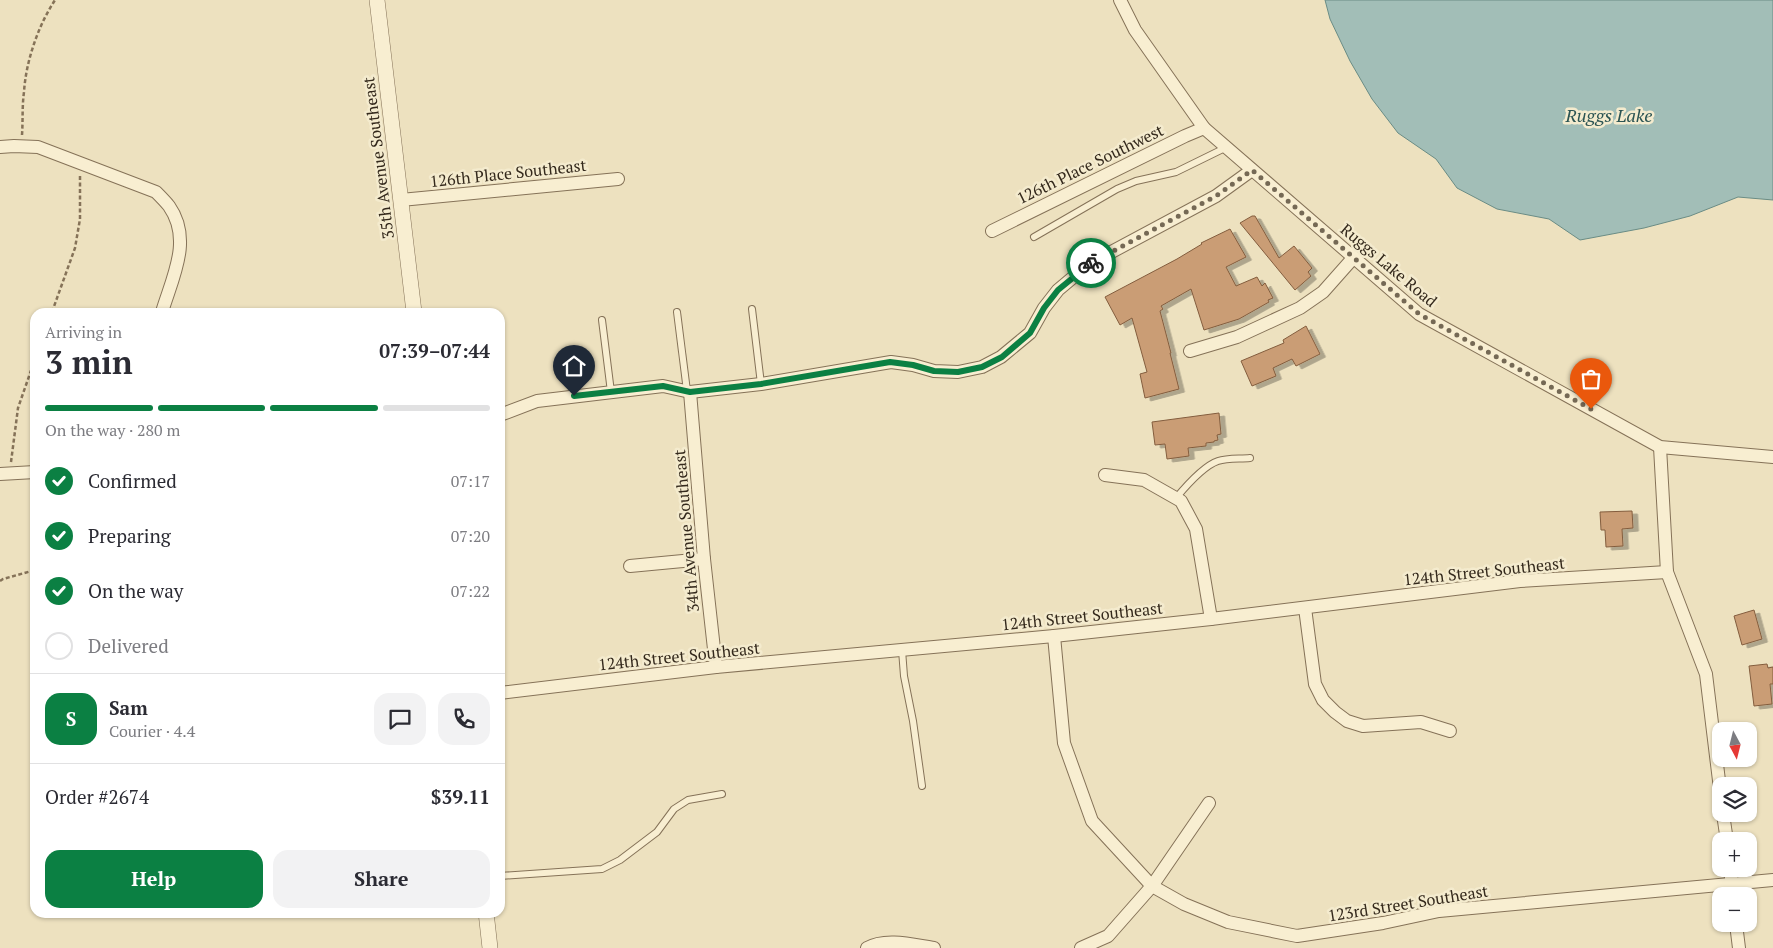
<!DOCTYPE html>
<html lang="en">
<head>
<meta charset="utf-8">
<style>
	:root { --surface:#fff; --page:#f2f2f3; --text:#2b2b33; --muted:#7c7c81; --line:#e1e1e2; --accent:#0b8043 }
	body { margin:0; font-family:"PT Serif",serif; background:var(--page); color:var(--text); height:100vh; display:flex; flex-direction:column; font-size:19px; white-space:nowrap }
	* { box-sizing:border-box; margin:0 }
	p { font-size:16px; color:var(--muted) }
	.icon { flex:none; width:28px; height:28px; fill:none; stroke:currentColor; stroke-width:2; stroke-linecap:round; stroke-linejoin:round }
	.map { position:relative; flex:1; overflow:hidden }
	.sheet { position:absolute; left:30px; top:308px; width:475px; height:610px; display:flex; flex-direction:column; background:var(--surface); border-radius:15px; box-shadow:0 1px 4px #0004 }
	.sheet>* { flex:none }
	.needle { width:32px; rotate:173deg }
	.buttons { position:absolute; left:1712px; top:722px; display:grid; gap:10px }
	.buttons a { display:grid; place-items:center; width:45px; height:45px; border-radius:10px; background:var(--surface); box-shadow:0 1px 4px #0004; font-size:25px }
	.pin { position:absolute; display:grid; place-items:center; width:42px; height:42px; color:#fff; margin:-51px -21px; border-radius:50% 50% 50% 0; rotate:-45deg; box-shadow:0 0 5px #0007 }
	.pin .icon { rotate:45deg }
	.courier { position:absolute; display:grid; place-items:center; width:50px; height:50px; margin:-25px; border:4px solid #0b8043; border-radius:50%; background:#fff; color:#222; box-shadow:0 1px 6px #0007 }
	.overview em { font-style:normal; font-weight:700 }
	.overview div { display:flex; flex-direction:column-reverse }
	.overview { display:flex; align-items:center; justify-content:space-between; height:85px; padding:0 15px }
	h1 { font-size:32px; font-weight:700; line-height:38px }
	.bar { display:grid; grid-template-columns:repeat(4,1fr); gap:8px 5px; align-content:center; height:60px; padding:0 15px }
	.bar i { height:6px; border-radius:4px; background:var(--line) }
	.bar .active { background:var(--accent) }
	.bar p { grid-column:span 4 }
	.line { display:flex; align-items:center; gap:12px; padding:0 15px; border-top:1px solid var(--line) }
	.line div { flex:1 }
	.round { display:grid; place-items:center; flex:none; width:52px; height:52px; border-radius:15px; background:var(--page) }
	ol { padding:0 15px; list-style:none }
	li { display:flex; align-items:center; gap:15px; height:55px }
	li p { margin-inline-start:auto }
	li .icon { padding:5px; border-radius:50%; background:var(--accent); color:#fff; stroke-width:4 }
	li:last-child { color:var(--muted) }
	li i { width:28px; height:28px; border:2px solid var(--line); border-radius:50% }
	.action { display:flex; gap:10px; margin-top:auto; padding:10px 15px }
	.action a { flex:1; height:58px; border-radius:15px; background:var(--accent); color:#fff; font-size:20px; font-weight:700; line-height:58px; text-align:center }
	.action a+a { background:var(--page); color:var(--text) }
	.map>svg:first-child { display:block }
	.water { fill:#a2beb7; stroke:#6a8c85 }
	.building { fill:#ca9d75; stroke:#835d3e; filter:url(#shadow) }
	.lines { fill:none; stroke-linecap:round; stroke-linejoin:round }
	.service-casing { stroke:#857258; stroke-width:8 }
	.minor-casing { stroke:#857258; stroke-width:14 }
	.tertiary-casing { stroke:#857258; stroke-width:16 }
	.path { stroke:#857258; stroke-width:2.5; stroke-dasharray:4 2.5; stroke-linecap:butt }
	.service { stroke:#f8eed1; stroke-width:6 }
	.minor { stroke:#f8eed1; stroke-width:12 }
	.tertiary { stroke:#f8eed1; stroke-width:15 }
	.done { stroke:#756955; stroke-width:5; stroke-dasharray:0 9 }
	.route { stroke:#0b8043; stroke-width:6 }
	.labels { text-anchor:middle; stroke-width:5; stroke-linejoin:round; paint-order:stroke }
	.street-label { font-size:16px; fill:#34291c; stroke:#f4ebce }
	.water-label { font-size:18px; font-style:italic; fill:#2b5453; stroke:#f4ebce }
</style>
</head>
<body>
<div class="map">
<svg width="1773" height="948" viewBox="0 0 1773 948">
	<defs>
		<filter id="shadow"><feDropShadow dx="5.5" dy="3" stdDeviation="0" flood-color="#0004"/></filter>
	</defs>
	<rect width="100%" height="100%" fill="#ede1bf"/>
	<!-- water -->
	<polygon class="water" points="1325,0 1773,0 1773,200 1738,197 1690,216 1644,228 1580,240 1549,219 1497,209 1457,188 1436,159 1398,133 1372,99 1350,61 1330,19"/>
	<!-- building -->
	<g class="building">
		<polygon points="1252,216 1255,216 1279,258 1294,246 1312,268 1308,272 1311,276 1295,290 1240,223"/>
		<polygon points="1230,229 1246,257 1226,267 1236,286 1257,277 1262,286 1265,283 1273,298 1268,300 1269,302 1239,319 1204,330 1191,289 1161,306 1163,309 1160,311 1171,353 1170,353 1179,389 1145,398 1140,374 1147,372 1132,318 1120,325 1105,297 1177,259 1202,244 1201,243"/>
		<polygon points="1306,326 1320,354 1296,366 1292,359 1273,368 1276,376 1252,386 1241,361 1284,343 1283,340"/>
		<polygon points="1219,413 1221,434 1217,435 1218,440 1214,441 1214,442 1206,443 1206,446 1188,448 1189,456 1167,459 1165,444 1155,445 1152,422"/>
		<polygon points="1632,511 1633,528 1622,529 1623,546 1606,547 1605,530 1601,530 1600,512"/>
		<polygon points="1754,610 1762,639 1742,645 1734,616"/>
		<polygon points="1767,664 1768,668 1773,667 1773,684 1770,684 1772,704 1754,706 1749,666"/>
	</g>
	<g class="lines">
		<!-- service casing -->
		<g class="service-casing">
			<g id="service">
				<polyline points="1034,237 1117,189 1136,181 1176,172 1227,147"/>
				<polyline points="752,309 761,384"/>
				<polyline points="677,312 687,391"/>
				<polyline points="602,320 611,392"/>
				<path d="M1176,498C1186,486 1203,466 1218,461C1227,458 1240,459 1250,458"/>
				<polyline points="902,650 904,676 913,721 922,786"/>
				<polyline points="500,876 602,869 620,860 657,832 674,809 688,800 722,794"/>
			</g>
		</g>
		<!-- minor casing -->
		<g class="minor-casing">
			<g id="minor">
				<polyline points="1120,0 1135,30 1204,128 1419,314 1660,447 1773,457"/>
				<path d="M0,147L14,146L38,147L156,192C160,196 165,201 169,206C193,240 172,278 162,312"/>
				<polyline points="401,200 618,179"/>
				<polyline points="992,231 1185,136 1204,128"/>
				<polyline points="1190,351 1237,337 1300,308 1323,292 1354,257"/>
				<polyline points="690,392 704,559 716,667"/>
				<polyline points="500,415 537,401 663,386 690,392 761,384 891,362 913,365 934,371 958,372 982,367 1001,357 1030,333 1044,308 1058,290 1089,264 1216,196 1252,170"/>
				<polyline points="1660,447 1667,572 1706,674 1721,797"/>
				<polyline points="0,474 35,472"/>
				<polyline points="1105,475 1144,480 1181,501 1196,529 1211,619"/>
				<polyline points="630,566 704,559"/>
				<polyline points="1305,608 1315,684 1323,700 1335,712 1347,721 1363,726 1421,722 1450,731"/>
				<polyline points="1054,636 1064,743 1092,821 1152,886 1209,803"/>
				<polyline points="500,693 716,667 1054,636 1211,619 1520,581 1667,572"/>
				<polyline points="1723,814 1727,841"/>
				<polyline points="1730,869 1733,896"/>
				<polyline points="1736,924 1739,948"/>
				<path d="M867,948C886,937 914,945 934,948"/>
				<polyline points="1081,948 1108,936 1152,886 1184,904 1228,922 1297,936 1383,923 1439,911 1773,880"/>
			</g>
		</g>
		<!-- tertiary casing -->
		<g class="tertiary-casing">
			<g id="tertiary">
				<polyline points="377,0 414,312"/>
				<polyline points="486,912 490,948"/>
			</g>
		</g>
		<!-- path -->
		<g class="path">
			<path d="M22,135C23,121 22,106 24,92C26,61 38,26 55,0"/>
			<polyline points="52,312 75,248 80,219 80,176"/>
			<polyline points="11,462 18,408 35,359"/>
			<polyline points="0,581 3,579 35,570"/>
		</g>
		<!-- service -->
		<use href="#service" class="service"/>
		<!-- minor -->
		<use href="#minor" class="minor"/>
		<!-- tertiary -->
		<use href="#tertiary" class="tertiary"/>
	</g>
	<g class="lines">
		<!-- done -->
		<polyline class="done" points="1091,263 1216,196 1252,170 1419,314 1591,409"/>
		<!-- route -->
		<polyline class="route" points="574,396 663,386 690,392 761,384 890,362 913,365 934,371 958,372 982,367 1002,357 1030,333 1044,308 1058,290 1091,263"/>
	</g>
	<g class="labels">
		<!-- street labels -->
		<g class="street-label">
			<text transform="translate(378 158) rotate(-97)" y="6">35th Avenue Southeast</text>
			<text transform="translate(1090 164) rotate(-26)" y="6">126th Place Southwest</text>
			<text transform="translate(508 173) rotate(-6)" y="6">126th Place Southeast</text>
			<text transform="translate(1389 265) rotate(40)" y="6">Ruggs Lake Road</text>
			<text transform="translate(686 531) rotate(-95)" y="6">34th Avenue Southeast</text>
			<text transform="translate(1484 571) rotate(-6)" y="6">124th Street Southeast</text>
			<text transform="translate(1082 616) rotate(-6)" y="6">124th Street Southeast</text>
			<text transform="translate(679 656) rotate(-6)" y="6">124th Street Southeast</text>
			<text transform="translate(1408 903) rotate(-9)" y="6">123rd Street Southeast</text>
		</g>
		<!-- water labels -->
		<g class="water-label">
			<text x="1609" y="122">Ruggs Lake</text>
		</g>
	</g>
</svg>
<div class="buttons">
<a><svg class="needle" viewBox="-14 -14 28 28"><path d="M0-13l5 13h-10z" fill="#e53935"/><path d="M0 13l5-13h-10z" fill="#7c7c81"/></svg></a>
<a><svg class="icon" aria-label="layers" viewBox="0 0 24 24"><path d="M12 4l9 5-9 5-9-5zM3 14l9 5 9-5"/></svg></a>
<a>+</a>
<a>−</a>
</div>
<div class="pin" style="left:1591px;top:409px;background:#ea580c"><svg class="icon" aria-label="bag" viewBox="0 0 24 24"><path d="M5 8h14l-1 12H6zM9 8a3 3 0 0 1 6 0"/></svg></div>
<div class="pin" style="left:574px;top:396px;background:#1f2937"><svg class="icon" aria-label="home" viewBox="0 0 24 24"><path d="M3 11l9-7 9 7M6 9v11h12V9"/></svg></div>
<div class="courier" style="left:1091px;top:263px"><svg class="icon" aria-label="bike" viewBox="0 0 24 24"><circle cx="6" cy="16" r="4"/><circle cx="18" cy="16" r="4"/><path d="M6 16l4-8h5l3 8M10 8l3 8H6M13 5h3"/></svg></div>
<section class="sheet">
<div class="overview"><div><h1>3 min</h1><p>Arriving in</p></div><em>07:39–07:44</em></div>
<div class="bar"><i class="active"></i><i class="active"></i><i class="active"></i><i></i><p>On the way · 280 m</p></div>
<ol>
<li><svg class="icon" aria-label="check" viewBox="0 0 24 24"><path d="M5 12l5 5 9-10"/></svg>Confirmed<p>07:17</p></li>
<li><svg class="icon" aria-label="check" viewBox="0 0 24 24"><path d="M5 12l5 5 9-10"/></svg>Preparing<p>07:20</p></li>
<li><svg class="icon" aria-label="check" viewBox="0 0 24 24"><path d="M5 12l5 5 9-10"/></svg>On the way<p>07:22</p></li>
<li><i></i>Delivered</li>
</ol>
<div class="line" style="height:90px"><b class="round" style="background:var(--accent);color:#fff">S</b><div><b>Sam</b><p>Courier · 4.4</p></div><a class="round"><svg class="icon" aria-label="chat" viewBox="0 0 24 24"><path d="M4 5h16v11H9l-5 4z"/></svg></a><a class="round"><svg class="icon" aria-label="phone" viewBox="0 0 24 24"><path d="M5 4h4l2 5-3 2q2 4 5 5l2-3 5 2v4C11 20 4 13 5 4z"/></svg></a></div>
<div class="line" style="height:65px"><div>Order #2674</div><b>$39.11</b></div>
<div class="action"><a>Help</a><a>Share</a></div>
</section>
</div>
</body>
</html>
